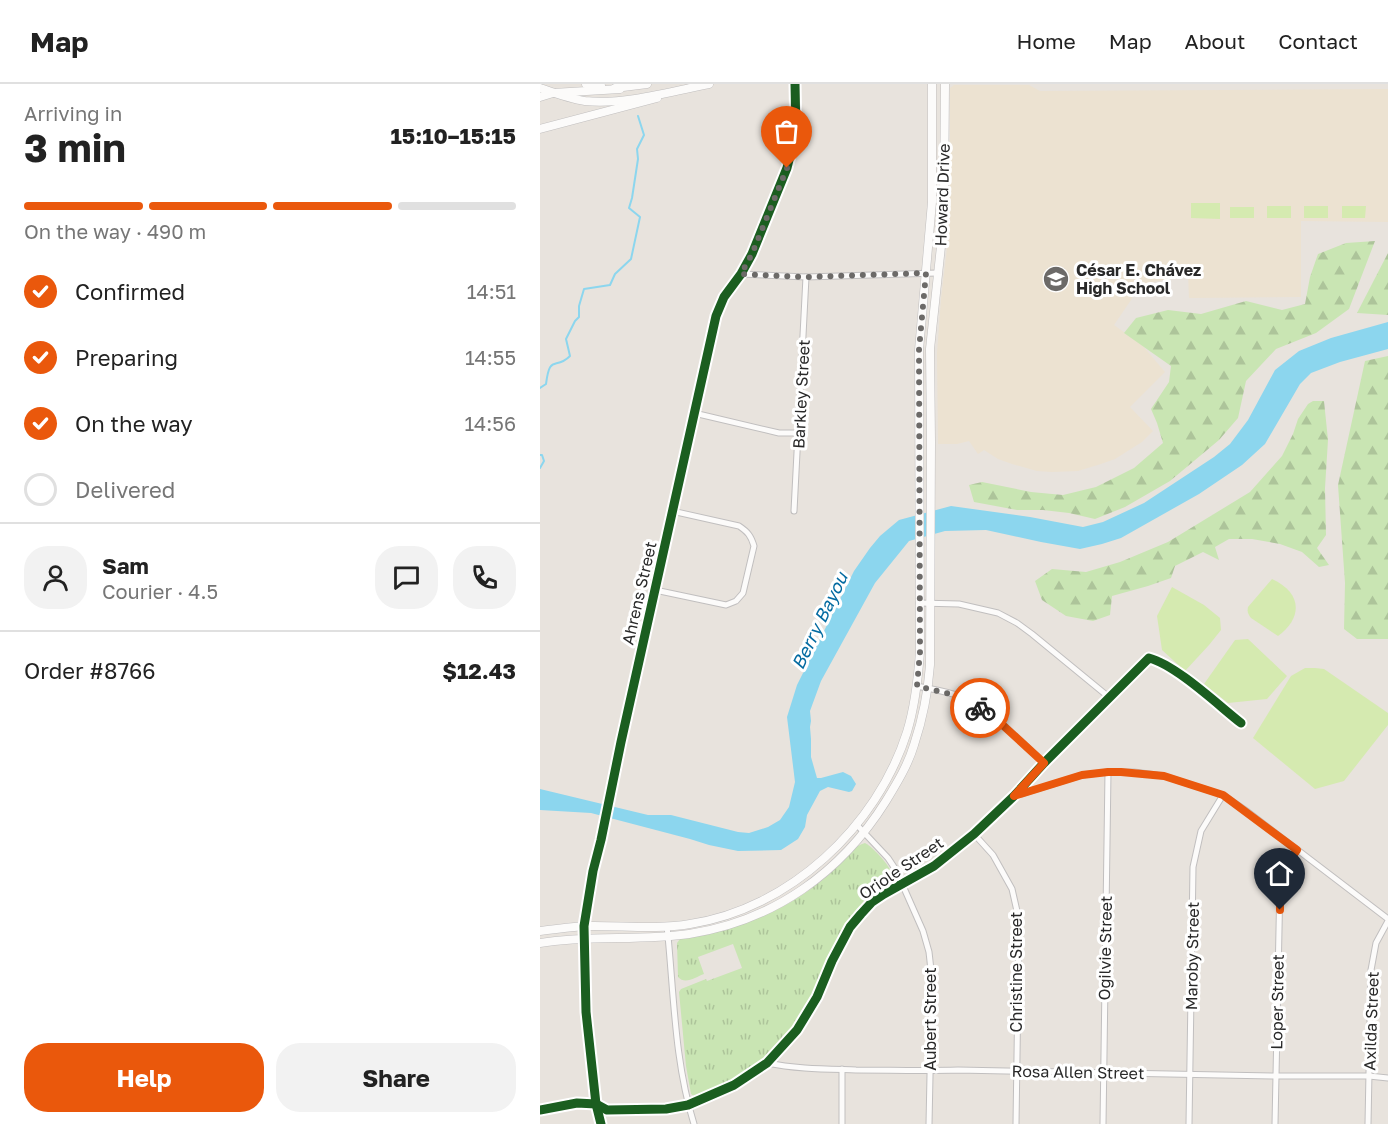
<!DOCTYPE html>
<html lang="en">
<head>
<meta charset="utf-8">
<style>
	:root { --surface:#fff; --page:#f2f2f2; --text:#222; --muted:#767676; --line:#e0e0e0; --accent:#ea580c }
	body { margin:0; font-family:"Golos Text",sans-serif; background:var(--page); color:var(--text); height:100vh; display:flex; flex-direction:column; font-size:22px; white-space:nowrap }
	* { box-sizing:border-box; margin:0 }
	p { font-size:20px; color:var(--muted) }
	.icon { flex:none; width:33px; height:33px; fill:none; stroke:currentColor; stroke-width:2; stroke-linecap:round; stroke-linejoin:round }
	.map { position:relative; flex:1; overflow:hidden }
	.drawer { display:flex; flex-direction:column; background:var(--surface); width:540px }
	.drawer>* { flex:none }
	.pin { position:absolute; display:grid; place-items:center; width:51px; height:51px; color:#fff; margin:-62px -26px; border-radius:50% 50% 50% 0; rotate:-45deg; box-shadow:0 0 6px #0007 }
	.pin .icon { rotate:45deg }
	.courier { position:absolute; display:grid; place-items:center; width:60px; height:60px; margin:-30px; border:4px solid #ea580c; border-radius:50%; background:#fff; color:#222; box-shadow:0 2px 8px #0007 }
	.summary em { font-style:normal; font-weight:700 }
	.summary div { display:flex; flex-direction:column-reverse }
	.summary { display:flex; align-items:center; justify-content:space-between; height:102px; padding:0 24px }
	h1 { font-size:39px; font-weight:700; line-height:45px }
	.bar { display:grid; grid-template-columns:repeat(4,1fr); gap:9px 6px; align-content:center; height:72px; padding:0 24px }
	.bar i { height:8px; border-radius:4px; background:var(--line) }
	.bar .active { background:var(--accent) }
	.bar p { grid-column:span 4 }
	.line { display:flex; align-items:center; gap:15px; padding:0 24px; border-top:2px solid var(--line) }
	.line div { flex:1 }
	.round { display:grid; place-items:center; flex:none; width:63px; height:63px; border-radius:24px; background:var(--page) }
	ol { padding:0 24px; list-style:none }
	li { display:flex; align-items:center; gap:18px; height:66px }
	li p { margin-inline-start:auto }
	li .icon { padding:6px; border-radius:50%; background:var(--accent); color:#fff; stroke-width:4 }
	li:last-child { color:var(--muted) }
	li i { width:33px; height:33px; border:3px solid var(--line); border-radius:50% }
	.cta { display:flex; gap:12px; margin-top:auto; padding:12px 24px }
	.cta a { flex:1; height:69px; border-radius:24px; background:var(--accent); color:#fff; font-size:24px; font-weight:700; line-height:69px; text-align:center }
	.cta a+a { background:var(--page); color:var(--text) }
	header { display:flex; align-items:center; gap:36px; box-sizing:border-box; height:84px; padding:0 30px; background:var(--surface); border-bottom:2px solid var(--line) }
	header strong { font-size:28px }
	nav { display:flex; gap:33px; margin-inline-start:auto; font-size:21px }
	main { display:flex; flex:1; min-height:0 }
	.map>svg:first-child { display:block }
	.education { fill:#ece2d1 }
	.grass { fill:url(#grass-tufts) }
	.forest { fill:url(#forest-firs) }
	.pitch { fill:#d5eab0 }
	.water { fill:#8cd6ee }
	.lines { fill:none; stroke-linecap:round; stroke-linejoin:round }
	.stream { stroke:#8cd6ee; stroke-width:2 }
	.minor-casing { stroke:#c1bfbf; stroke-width:7 }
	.tertiary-casing { stroke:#c1bfbf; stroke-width:8 }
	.secondary-casing { stroke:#c1bfbf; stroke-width:9 }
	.minor { stroke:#fcfbfa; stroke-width:5 }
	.tertiary { stroke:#fcfbfa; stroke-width:7 }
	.secondary { stroke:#fcfbfa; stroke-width:8 }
	.cycleway-casing { stroke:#fff; stroke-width:13 }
	.cycleway { stroke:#1b5e20; stroke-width:9 }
	.done { stroke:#6c6a68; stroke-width:6; stroke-dasharray:0 10.8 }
	.route { stroke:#ea580c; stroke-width:8 }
	.labels { text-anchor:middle; stroke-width:6; stroke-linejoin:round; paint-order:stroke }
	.street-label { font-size:16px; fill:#292929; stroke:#fff }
	.poi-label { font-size:16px; font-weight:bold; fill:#292929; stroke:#fff; text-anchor:start }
	.water-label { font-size:18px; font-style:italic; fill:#046ba1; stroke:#fff }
</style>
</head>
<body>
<header>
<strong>Map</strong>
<nav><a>Home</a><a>Map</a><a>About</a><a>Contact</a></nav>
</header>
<main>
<section class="drawer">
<div class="summary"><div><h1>3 min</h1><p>Arriving in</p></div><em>15:10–15:15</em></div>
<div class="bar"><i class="active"></i><i class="active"></i><i class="active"></i><i></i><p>On the way · 490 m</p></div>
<ol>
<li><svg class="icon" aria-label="check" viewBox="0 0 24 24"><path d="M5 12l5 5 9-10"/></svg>Confirmed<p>14:51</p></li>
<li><svg class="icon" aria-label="check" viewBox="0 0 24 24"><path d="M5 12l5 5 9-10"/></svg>Preparing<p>14:55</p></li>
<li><svg class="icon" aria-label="check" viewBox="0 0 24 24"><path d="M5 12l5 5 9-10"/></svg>On the way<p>14:56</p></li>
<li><i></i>Delivered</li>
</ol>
<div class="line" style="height:108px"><a class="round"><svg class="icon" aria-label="person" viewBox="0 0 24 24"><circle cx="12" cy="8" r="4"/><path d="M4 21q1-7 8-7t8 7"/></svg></a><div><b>Sam</b><p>Courier · 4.5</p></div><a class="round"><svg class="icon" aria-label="chat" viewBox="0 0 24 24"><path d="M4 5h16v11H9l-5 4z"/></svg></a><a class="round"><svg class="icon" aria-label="phone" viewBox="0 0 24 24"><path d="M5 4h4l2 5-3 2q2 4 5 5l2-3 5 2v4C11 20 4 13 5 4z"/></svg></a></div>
<div class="line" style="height:78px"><div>Order #8766</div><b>$12.43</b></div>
<div class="cta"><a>Help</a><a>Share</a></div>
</section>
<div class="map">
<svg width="848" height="1040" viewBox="0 0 848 1040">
	<defs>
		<pattern id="grass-tufts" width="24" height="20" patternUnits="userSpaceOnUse" patternTransform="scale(1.5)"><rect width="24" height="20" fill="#c9e5b3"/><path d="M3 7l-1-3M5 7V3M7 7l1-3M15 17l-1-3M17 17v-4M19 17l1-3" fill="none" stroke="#adc49a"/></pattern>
		<pattern id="forest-firs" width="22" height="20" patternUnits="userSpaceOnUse" patternTransform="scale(1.5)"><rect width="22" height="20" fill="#c9e5b3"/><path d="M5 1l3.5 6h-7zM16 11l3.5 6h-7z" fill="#adc49a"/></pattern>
	</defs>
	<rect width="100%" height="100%" fill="#e8e3dd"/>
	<!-- education -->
	<polygon class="education" points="414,1 489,1 500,7 848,5 848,138 761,137 761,213 649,214 648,191 609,199 596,204 591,216 574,241 603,262 625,288 590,323 613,347 602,358 575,375 561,380 538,387 512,388 497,387 472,380 458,375 444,366 438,370 429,357 417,360 398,360 397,269 401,215 408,156 410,103 410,4"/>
	<!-- grass -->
	<path class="grass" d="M325,759C333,763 353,784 353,794C353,797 351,800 349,802C344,805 338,808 333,811C326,817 320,824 314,831C296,856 288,886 273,912C249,957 205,1001 154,1012L151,1010L146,982L139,908L141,905L166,895L167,897L202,884L193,860L158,873L164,890C156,893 145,901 138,893L137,859L140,855C190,847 236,832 276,801C285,794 293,787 301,779C308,772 315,761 325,759Z"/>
	<!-- forest -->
	<g class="forest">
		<polygon points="835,157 809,225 776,249 736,265 706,297 698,334 679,356 630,397 585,423 555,435 529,429 503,426 477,426 434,418 429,401 442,398 491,408 523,411 556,403 594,384 623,359 617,339 611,325 629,298 631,282 584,249 596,234 628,226 661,230 706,217 742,226 765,220 770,193 778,170 806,159"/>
		<polygon points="848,169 848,231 817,229"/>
		<polygon points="848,272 848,555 817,555 804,545 805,499 798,401 825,277"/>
		<polygon points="773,317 784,317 788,356 785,404 786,451 777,464 789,481 779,483 762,468 740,460 712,455 689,455 675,463 679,476 663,468 635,482 631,494 608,502 572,512 570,531 553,537 526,532 502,516 495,497 512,485 546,488 580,478 628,458 710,408 742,372 753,350 758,335 768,320"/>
	</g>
	<!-- pitch -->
	<g class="pitch">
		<polygon points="651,119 680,119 680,135 651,134"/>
		<rect x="727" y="122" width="24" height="12"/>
		<rect x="764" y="122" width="24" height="12"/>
		<polygon points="802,122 826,122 825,134 802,134"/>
		<rect x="690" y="123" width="24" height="11"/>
		<path d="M732,495C761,508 764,533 738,552L711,534C708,530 707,528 708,523Z"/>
		<polygon points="632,503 664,521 680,534 681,546 669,561 645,587 622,566 617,532"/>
		<polygon points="708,555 747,592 727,615 688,619 664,600 695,556"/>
		<polygon points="765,584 775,584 784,585 848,629 848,641 804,697 775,705 713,654 751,592"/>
	</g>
	<!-- water -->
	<polygon class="water" points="848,238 848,265 800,278 771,289 760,300 725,360 702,381 659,410 581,454 562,460 540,465 501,458 446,446 405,447 369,457 335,499 281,597 270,627 271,637 270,643 271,655 271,673 277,694 281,694 303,688 311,692 316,700 312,707 309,708 288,703 280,707 267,731 265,743 258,755 241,766 198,767 169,761 150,755 51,729 0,726 0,705 108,731 131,731 198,748 209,749 228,743 240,736 249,723 255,698 247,633 257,601 314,487 330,464 340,452 359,436 411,422 490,433 543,443 563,438 604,419 674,373 690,360 708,336 735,286 759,267 791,254"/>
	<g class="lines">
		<!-- stream -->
		<g class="stream">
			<path d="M0,304L6,300C10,269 15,287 30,272L26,255L35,237L39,233V222L44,205L70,201L75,190L91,175L100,133L89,124L92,114L98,75L97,65L104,51L98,32"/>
			<polyline points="0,371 2,371 4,377 0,384"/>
		</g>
		<!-- minor casing -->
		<g class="minor-casing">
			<g id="minor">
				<polyline points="201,190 266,193 397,189"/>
				<polyline points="154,329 239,349 259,349"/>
				<polyline points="254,427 266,193"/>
				<path d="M115,506L186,521L196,517L203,509L214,462C211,452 208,448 199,442L132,427"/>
				<polyline points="379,519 419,520 458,529 477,539 492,550 570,614"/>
				<path d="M377,602C391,605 406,607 419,612C449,623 480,657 504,679"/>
				<polyline points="475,712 542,691 568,688 594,688 624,692 683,711 708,728 848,835"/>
				<polyline points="316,740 348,774 356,786 383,847 389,868 392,895 389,1040"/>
				<polyline points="434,750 453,771 472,805 479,836 476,1040"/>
				<path d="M127,842C134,908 134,976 154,1040"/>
				<path d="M227,979C256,985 286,985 316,986C350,986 384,987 418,986L736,992H829L848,994"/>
				<path d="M0,1026L37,1019L56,1020L67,1026L126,1025L148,1021L194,1001L227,979L257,946L277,913L292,877L310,843L321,830L332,818L344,810L394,782L434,750L474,712L504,679L609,574C636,581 678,621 701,639"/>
				<polyline points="302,1040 302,985"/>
				<polyline points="563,1040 568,688"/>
				<polyline points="649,1040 653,783 661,747 683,711"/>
				<polyline points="735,1040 740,797 746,781 757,766"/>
				<polyline points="828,1040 831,886 836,859 848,837"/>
			</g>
		</g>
		<!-- tertiary casing -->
		<g class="tertiary-casing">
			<polyline id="tertiary" points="61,1040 56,1020 46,928 44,842 53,787 61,756 81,658 176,232 184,213 201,190 212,170 247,84 256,48 255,0"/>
		</g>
		<!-- secondary casing -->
		<g class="secondary-casing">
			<g id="secondary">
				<polyline points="46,0 61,2"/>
				<path d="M0,4C14,9 30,15 45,17C83,21 130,8 169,0"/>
				<polyline points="75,4 107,0"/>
				<polyline points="0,13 13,9 80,5"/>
				<polyline points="0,45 117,14"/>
				<path d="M0,847C15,845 30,843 45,842C80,841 115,846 150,840C249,825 337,743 367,648C375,622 378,595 380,568L379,266L392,118V0"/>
				<path d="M0,859C50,851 100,857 149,850C233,837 301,789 346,717C357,699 368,681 374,661C383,634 388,608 390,581L391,358L390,265L402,153L404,119L405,0"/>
			</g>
		</g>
		<!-- minor -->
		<use href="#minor" class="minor"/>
		<!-- tertiary -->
		<use href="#tertiary" class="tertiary"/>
		<!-- secondary -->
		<use href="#secondary" class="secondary"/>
		<!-- cycleway casing -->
		<g class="cycleway-casing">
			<g id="cycleway">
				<path d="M0,1026L37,1019L56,1020L67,1026L126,1025L148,1021L194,1001L227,979L257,946L277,913L292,877L310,843L321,830L332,818L344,810L394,782L434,750L474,712L504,679L609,574C636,581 678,621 701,639"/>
				<polyline points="61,1040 56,1020 46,928 44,842 53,787 61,756 81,658 176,232 184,213 201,190 212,170 247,84 256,48 255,0"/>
			</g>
		</g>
		<!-- cycleway -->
		<use href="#cycleway" class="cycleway"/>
	</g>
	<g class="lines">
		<!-- done -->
		<polyline class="done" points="247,84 212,170 201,190 266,193 386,189 379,266 380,568 377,602 419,612 440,624"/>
		<!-- route -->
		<path class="route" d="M440,624L455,634L504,679L474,712L542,691L568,688H581L624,692L683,711L757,766C739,790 740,797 740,826"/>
	</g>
	<!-- icons -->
	<defs>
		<g id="school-disc" transform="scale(1.35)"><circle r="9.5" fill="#6c6a68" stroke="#fff"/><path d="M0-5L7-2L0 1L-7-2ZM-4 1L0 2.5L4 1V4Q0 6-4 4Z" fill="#fff"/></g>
	</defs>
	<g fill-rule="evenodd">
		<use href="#school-disc" x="516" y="195"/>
	</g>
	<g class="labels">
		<!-- street labels -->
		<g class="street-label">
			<text transform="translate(402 111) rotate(-88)" y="6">Howard Drive</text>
			<text transform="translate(261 310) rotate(-87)" y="6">Barkley Street</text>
			<text transform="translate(99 509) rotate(-77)" y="6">Ahrens Street</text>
			<text transform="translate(361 784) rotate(-34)" y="6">Oriole Street</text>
			<text transform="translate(565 864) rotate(-89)" y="6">Ogilvie Street</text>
			<text transform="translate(652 872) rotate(-89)" y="6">Maroby Street</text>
			<text transform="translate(476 888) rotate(-90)" y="6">Christine Street</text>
			<text transform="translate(737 918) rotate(-89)" y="6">Loper Street</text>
			<text transform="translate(390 935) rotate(-90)" y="6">Aubert Street</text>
			<text transform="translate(831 937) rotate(-88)" y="6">Axilda Street</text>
			<text transform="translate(538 988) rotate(1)" y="6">Rosa Allen Street</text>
		</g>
		<!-- poi labels -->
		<g class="poi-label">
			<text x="536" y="192">César E. Chávez<tspan x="536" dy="18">High School</tspan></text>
		</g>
		<!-- water labels -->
		<g class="water-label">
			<text transform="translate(280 537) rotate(-64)" y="6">Berry Bayou</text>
		</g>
	</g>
</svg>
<div class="pin" style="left:247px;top:84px;background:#ea580c"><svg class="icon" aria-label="bag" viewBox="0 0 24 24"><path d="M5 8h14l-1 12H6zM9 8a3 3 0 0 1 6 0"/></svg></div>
<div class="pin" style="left:740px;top:826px;background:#1f2937"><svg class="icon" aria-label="home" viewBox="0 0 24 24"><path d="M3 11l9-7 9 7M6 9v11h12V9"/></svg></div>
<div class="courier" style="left:440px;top:624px"><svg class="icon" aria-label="bike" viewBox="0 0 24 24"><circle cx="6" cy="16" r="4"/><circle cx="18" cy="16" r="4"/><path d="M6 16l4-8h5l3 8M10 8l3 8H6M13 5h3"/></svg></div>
</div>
</main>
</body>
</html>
